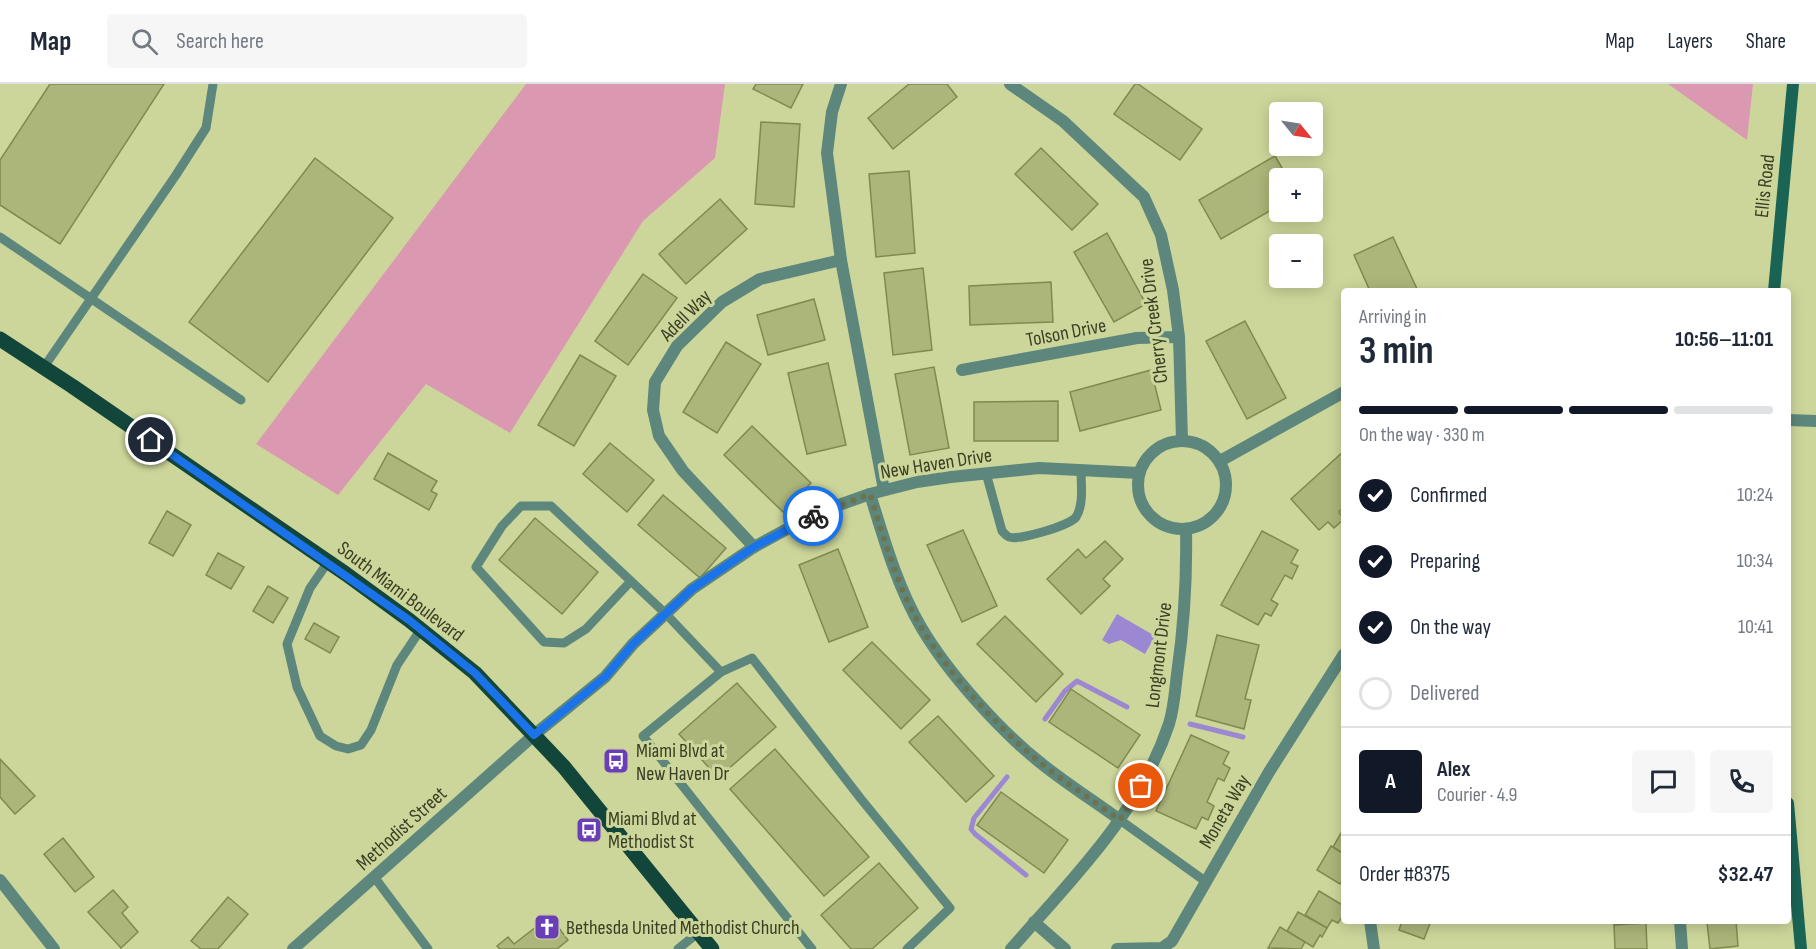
<!DOCTYPE html>
<html lang="en">
<head>
<meta charset="utf-8">
<style>
	:root { --surface:#fff; --page:#f6f6f7; --text:#1f2937; --muted:#747a83; --line:#e0e1e3; --accent:#111827 }
	body { margin:0; font-family:"Sofia Sans Condensed",sans-serif; background:var(--page); color:var(--text); height:100vh; display:flex; flex-direction:column; font-size:22px; white-space:nowrap }
	* { box-sizing:border-box; margin:0 }
	p { font-size:20px; color:var(--muted) }
	.icon { flex:none; width:33px; height:33px; fill:none; stroke:currentColor; stroke-width:2; stroke-linecap:round; stroke-linejoin:round }
	.map { position:relative; flex:1; overflow:hidden }
	.sheet { position:absolute; left:1341px; top:204px; width:450px; height:636px; display:flex; flex-direction:column; background:var(--surface); border-radius:6px; box-shadow:0 3px 15px #0003 }
	.sheet>* { flex:none }
	.needle { width:39px; rotate:120deg }
	.buttons { position:absolute; left:1269px; top:18px; display:grid; gap:12px }
	.buttons a { display:grid; place-items:center; width:54px; height:54px; border-radius:6px; background:var(--surface); box-shadow:0 3px 15px #0003; font-size:30px }
	.pin { position:absolute; display:grid; place-items:center; width:51px; height:51px; color:#fff; margin:-26px; border:3px solid #fff; border-radius:50%; box-shadow:0 2px 6px #0007 }
	.courier { position:absolute; display:grid; place-items:center; width:60px; height:60px; margin:-30px; border:4px solid #1a73e8; border-radius:50%; background:#fff; color:#222; box-shadow:0 2px 8px #0007 }
	.head em { font-style:normal; font-weight:700 }
	.head div { display:flex; flex-direction:column-reverse }
	.head { display:flex; align-items:center; justify-content:space-between; height:102px; padding:0 18px }
	h1 { font-size:39px; font-weight:700; line-height:45px }
	.bar { display:grid; grid-template-columns:repeat(4,1fr); gap:9px 6px; align-content:center; height:72px; padding:0 18px }
	.bar i { height:8px; border-radius:4px; background:var(--line) }
	.bar .current { background:var(--accent) }
	.bar p { grid-column:span 4 }
	.line { display:flex; align-items:center; gap:15px; padding:0 18px; border-top:2px solid var(--line) }
	.line div { flex:1 }
	.round { display:grid; place-items:center; flex:none; width:63px; height:63px; border-radius:6px; background:var(--page) }
	ol { padding:0 18px; list-style:none }
	li { display:flex; align-items:center; gap:18px; height:66px }
	li p { margin-inline-start:auto }
	li .icon { padding:6px; border-radius:50%; background:var(--accent); color:#fff; stroke-width:4 }
	li:last-child { color:var(--muted) }
	li i { width:33px; height:33px; border:3px solid var(--line); border-radius:50% }
	header { display:flex; align-items:center; gap:36px; box-sizing:border-box; height:84px; padding:0 30px; background:var(--surface); border-bottom:2px solid var(--line) }
	header strong { font-size:28px }
	nav { display:flex; gap:33px; margin-inline-start:auto; font-size:21px }
	.search { width:420px; height:54px; background:var(--page); display:flex; align-items:center; gap:15px; box-sizing:border-box; padding:0 21px; border-radius:6px; color:var(--muted); font-size:22px }
	.map>svg:first-child { display:block }
	.green { fill:#db99b1 }
	.water { fill:#9c87d3 }
	.lines { fill:none; stroke-linecap:round; stroke-linejoin:round }
	.stream { stroke:#9c87d3; stroke-width:5 }
	.building { fill:#acb57a; stroke:#81894f; stroke-width:1.5 }
	.lane { stroke:#5d877c; stroke-width:9 }
	.street { stroke:#5d877c; stroke-width:12 }
	.secondary { stroke:#1a6455; stroke-width:12 }
	.primary { stroke:#13463b; stroke-width:15 }
	.done { stroke:#6d734e; stroke-width:6; stroke-dasharray:0 10.8 }
	.route { stroke:#1a73e8; stroke-width:8 }
	.labels { text-anchor:middle; stroke-width:6; stroke-linejoin:round; paint-order:stroke }
	.street-label { font-size:20px; fill:#3a3e25; stroke:#cdd69a }
	.poi-label { font-size:20px; fill:#3a3e25; stroke:#cdd69a; text-anchor:start }
</style>
</head>
<body>
<header>
<strong>Map</strong>
<div class="search"><svg class="icon" aria-label="search" viewBox="0 0 24 24"><circle cx="10" cy="10" r="6"/><path d="M15 15l6 6"/></svg>Search here</div>
<nav><a>Map</a><a>Layers</a><a>Share</a></nav>
</header>
<div class="map">
<svg width="1816" height="865" viewBox="0 0 1816 865">
	<rect width="100%" height="100%" fill="#cdd69a"/>
	<!-- green -->
	<g class="green">
		<polygon points="526,0 725,0 715,74 643,137 510,349 426,300 338,411 256,360"/>
		<polygon points="1668,0 1753,0 1747,56"/>
	</g>
	<!-- water -->
	<polygon class="water" points="1117,530 1155,552 1145,570 1121,556 1109,560 1102,556"/>
	<g class="lines">
		<!-- stream -->
		<g class="stream">
			<polyline points="1045,635 1065,607 1077,597 1127,623"/>
			<polyline points="1190,640 1243,653"/>
			<polyline points="1007,693 974,734 971,745 975,750 1026,791"/>
		</g>
	</g>
	<!-- building -->
	<g class="building">
		<polygon points="50,0 164,0 60,160 0,121 0,76"/>
		<polygon points="756,0 803,0 791,24 753,5"/>
		<polygon points="909,0 947,0 957,13 893,65 868,34"/>
		<polygon points="1135,0 1138,0 1202,45 1180,76 1114,30"/>
		<polygon points="761,38 800,40 794,123 755,120"/>
		<polygon points="1041,64 1098,120 1072,146 1015,90"/>
		<polygon points="1275,72 1288,94 1280,94 1280,121 1221,155 1199,116"/>
		<polygon points="315,74 393,134 268,298 189,238"/>
		<polygon points="909,87 915,169 876,173 869,90"/>
		<polygon points="720,115 747,145 686,200 659,170"/>
		<polygon points="1107,149 1146,220 1114,238 1074,168"/>
		<polygon points="1393,153 1418,207 1370,207 1354,171"/>
		<polygon points="923,184 932,266 893,271 884,189"/>
		<polygon points="643,190 677,214 628,281 595,257"/>
		<polygon points="1051,198 1053,238 970,241 969,202"/>
		<polygon points="814,215 825,256 768,271 757,231"/>
		<polygon points="1245,237 1286,314 1247,335 1206,257"/>
		<polygon points="726,258 761,280 717,349 683,328"/>
		<polygon points="580,271 616,292 574,362 538,341"/>
		<polygon points="828,279 846,361 807,370 788,289"/>
		<polygon points="934,283 949,364 910,371 895,290"/>
		<polygon points="1151,286 1161,326 1080,347 1070,308"/>
		<polygon points="1058,317 1058,357 974,357 974,318"/>
		<polygon points="752,342 811,399 783,428 724,371"/>
		<polygon points="610,359 654,396 627,428 583,390"/>
		<polygon points="1344,367 1344,422 1339,428 1344,435 1334,444 1328,438 1319,446 1291,415"/>
		<polygon points="388,369 437,397 431,407 437,410 429,426 374,395"/>
		<polygon points="663,411 726,464 700,494 638,441"/>
		<polygon points="167,427 191,441 173,472 149,459"/>
		<polygon points="535,434 598,488 562,530 499,476"/>
		<polygon points="963,446 997,522 962,538 927,461"/>
		<polygon points="1262,447 1298,466 1291,479 1298,482 1292,495 1285,491 1271,516 1278,520 1271,532 1265,529 1258,541 1221,521"/>
		<polygon points="1105,457 1123,475 1103,495 1110,502 1081,530 1047,495 1078,465 1086,474"/>
		<polygon points="838,465 868,543 829,558 799,481"/>
		<polygon points="218,469 244,483 231,505 206,491"/>
		<polygon points="268,502 288,514 273,539 253,527"/>
		<polygon points="1005,532 1063,590 1036,618 977,560"/>
		<polygon points="314,539 339,553 330,569 305,555"/>
		<polygon points="1217,551 1259,561 1245,615 1251,616 1244,645 1196,632"/>
		<polygon points="872,558 930,616 901,645 843,586"/>
		<polygon points="737,599 776,643 718,694 679,650"/>
		<polygon points="1071,605 1140,651 1118,684 1049,638"/>
		<polygon points="938,632 994,692 966,718 909,658"/>
		<polygon points="1191,651 1229,668 1223,680 1230,684 1224,697 1218,694 1207,718 1214,722 1208,736 1202,733 1196,745 1156,727"/>
		<polygon points="775,665 869,773 824,812 730,705"/>
		<polygon points="0,675 35,712 15,730 0,713"/>
		<polygon points="1001,708 1068,756 1044,789 977,741"/>
		<polygon points="1344,744 1344,770 1333,763"/>
		<polygon points="63,754 94,793 75,808 44,770"/>
		<polygon points="1331,762 1344,770 1344,794 1340,800 1317,786"/>
		<polygon points="879,779 918,824 872,865 851,865 821,831"/>
		<polygon points="113,806 128,823 122,829 138,848 121,864 88,828"/>
		<polygon points="1319,807 1344,822 1344,830 1338,839 1332,836 1327,844 1305,831"/>
		<polygon points="228,813 248,830 218,865 201,865 191,857"/>
		<polygon points="1298,828 1327,844 1322,853 1320,851 1313,863 1287,847"/>
		<polygon points="550,832 568,856 557,865 500,865 497,862 508,853 514,860"/>
		<polygon points="1402,837 1431,837 1424,855 1399,846"/>
		<polygon points="1613,837 1646,837 1646,839 1614,841"/>
		<polygon points="1736,837 1738,862 1710,865 1707,839"/>
		<polygon points="1646,839 1647,865 1615,865 1614,841"/>
		<polygon points="1280,843 1305,858 1301,865 1268,864"/>
	</g>
	<g class="lines">
		<!-- lane -->
		<g class="lane">
			<polyline points="0,153 241,316"/>
			<polyline points="44,283 176,91 206,44 213,0"/>
			<path d="M986,389L1002,447C1004,449 1006,452 1009,453C1018,457 1071,441 1076,433C1084,421 1081,400 1081,386"/>
			<polyline points="328,478 310,504 287,560 297,603 320,652 336,662 348,665 361,661 371,646 397,581 421,545"/>
			<polyline points="631,497 586,545 564,559 544,558 476,483 502,442 521,422 551,422 666,530 721,588 752,574 861,715 950,824 907,865"/>
			<polyline points="721,588 643,652 812,865"/>
			<polyline points="1120,736 1205,797"/>
			<polyline points="375,794 428,865"/>
			<polyline points="678,865 699,848"/>
		</g>
		<!-- street -->
		<g class="street">
			<polyline points="841,0 832,28 827,69 841,176 884,406"/>
			<polyline points="1010,0 1063,37 1144,113 1161,151 1173,206 1179,253 1182,356"/>
			<polyline points="962,286 1137,254 1179,253"/>
			<polyline points="1788,336 1816,337"/>
			<circle cx="1182" cy="401" r="44"/>
			<polyline points="1220,377 1344,308"/>
			<path d="M870,410C884,455 897,502 921,543C948,589 1000,647 1042,680C1067,700 1094,717 1120,736"/>
			<polyline points="754,463 683,387 659,352 653,326 655,298 677,262 722,218 760,195 841,176"/>
			<polyline points="0,796 54,865"/>
			<polyline points="1370,837 1374,865"/>
			<polyline points="1680,837 1682,865"/>
			<polyline points="1034,838 1065,865"/>
			<polyline points="293,865 534,651 605,593 633,560 692,505 754,463 798,439 839,421 870,410 917,398 951,393 1039,384 1139,389"/>
			<path d="M1011,865C1072,795 1139,730 1169,640C1174,624 1175,607 1177,590C1184,542 1187,494 1186,445"/>
			<polyline points="1117,865 1162,864 1172,857 1269,688 1344,570"/>
		</g>
		<!-- secondary -->
		<g class="secondary">
			<polyline points="1774,207 1793,0"/>
			<polyline points="1788,719 1801,865"/>
		</g>
		<!-- primary -->
		<polyline class="primary" points="0,255 72,302 346,490 409,536 475,589 564,683 712,865"/>
	</g>
	<g class="lines">
		<!-- done -->
		<path class="done" d="M813,432L870,410C884,455 897,502 921,543C948,589 1000,646 1042,680C1067,700 1094,717 1120,736L1141,702"/>
		<!-- route -->
		<polyline class="route" points="151,356 409,536 475,589 534,651 605,593 633,560 692,505 754,463 813,432"/>
	</g>
	<!-- icons -->
	<defs>
		<g id="bus-square" transform="scale(1.35)"><rect x="-9" y="-9" width="18" height="18" rx="4" fill="#6a3eb6" stroke="#cdd69a"/><path d="M-5-6H5V4H4V6H2V4H-2V6H-4V4H-5ZM-3.5-4V0h7V-4ZM-3.5 1.2v1.5H-2V1.2ZM2 1.2v1.5H3.5V1.2Z" fill="#fff"/></g>
		<g id="church-square" transform="scale(1.35)"><rect x="-9" y="-9" width="18" height="18" rx="4" fill="#6a3eb6" stroke="#cdd69a"/><path d="M-1.2-6h2.4v3.5h3.3v2.4h-3.3V6h-2.4V-.1h-3.3v-2.4h3.3Z" fill="#fff"/></g>
	</defs>
	<g fill-rule="evenodd">
		<use href="#bus-square" x="616" y="677"/>
		<use href="#bus-square" x="589" y="746"/>
		<use href="#church-square" x="547" y="843"/>
	</g>
	<g class="labels">
		<!-- street labels -->
		<g class="street-label">
			<text transform="translate(1764 102) rotate(-84)" y="7">Ellis Road</text>
			<text transform="translate(685 231) rotate(-45)" y="7">Adell Way</text>
			<text transform="translate(1153 237) rotate(-97)" y="7">Cherry Creek Drive</text>
			<text transform="translate(1066 248) rotate(-11)" y="7">Tolson Drive</text>
			<text transform="translate(936 379) rotate(-9)" y="7">New Haven Drive</text>
			<text transform="translate(401 507) rotate(37)" y="7">South Miami Boulevard</text>
			<text transform="translate(1158 571) rotate(-83)" y="7">Longmont Drive</text>
			<text transform="translate(1224 727) rotate(-60)" y="7">Moneta Way</text>
			<text transform="translate(401 744) rotate(-42)" y="7">Methodist Street</text>
		</g>
		<!-- poi labels -->
		<g class="poi-label">
			<text x="636" y="673">Miami Blvd at<tspan x="636" dy="23">New Haven Dr</tspan></text>
			<text x="608" y="741">Miami Blvd at<tspan x="608" dy="23">Methodist St</tspan></text>
			<text x="566" y="850">Bethesda United Methodist Church</text>
		</g>
	</g>
</svg>
<div class="buttons">
<a><svg class="needle" viewBox="-14 -14 28 28"><path d="M0-13l5 13h-10z" fill="#e53935"/><path d="M0 13l5-13h-10z" fill="#747a83"/></svg></a>
<a>+</a>
<a>−</a>
</div>
<div class="pin" style="left:1141px;top:702px;background:#ea580c"><svg class="icon" aria-label="bag" viewBox="0 0 24 24"><path d="M5 8h14l-1 12H6zM9 8a3 3 0 0 1 6 0"/></svg></div>
<div class="pin" style="left:151px;top:356px;background:#1f2937"><svg class="icon" aria-label="home" viewBox="0 0 24 24"><path d="M3 11l9-7 9 7M6 9v11h12V9"/></svg></div>
<div class="courier" style="left:813px;top:432px"><svg class="icon" aria-label="bike" viewBox="0 0 24 24"><circle cx="6" cy="16" r="4"/><circle cx="18" cy="16" r="4"/><path d="M6 16l4-8h5l3 8M10 8l3 8H6M13 5h3"/></svg></div>
<section class="sheet">
<div class="head"><div><h1>3 min</h1><p>Arriving in</p></div><em>10:56–11:01</em></div>
<div class="bar"><i class="current"></i><i class="current"></i><i class="current"></i><i></i><p>On the way · 330 m</p></div>
<ol>
<li><svg class="icon" aria-label="check" viewBox="0 0 24 24"><path d="M5 12l5 5 9-10"/></svg>Confirmed<p>10:24</p></li>
<li><svg class="icon" aria-label="check" viewBox="0 0 24 24"><path d="M5 12l5 5 9-10"/></svg>Preparing<p>10:34</p></li>
<li><svg class="icon" aria-label="check" viewBox="0 0 24 24"><path d="M5 12l5 5 9-10"/></svg>On the way<p>10:41</p></li>
<li><i></i>Delivered</li>
</ol>
<div class="line" style="height:108px"><b class="round" style="background:var(--accent);color:#fff">A</b><div><b>Alex</b><p>Courier · 4.9</p></div><a class="round"><svg class="icon" aria-label="chat" viewBox="0 0 24 24"><path d="M4 5h16v11H9l-5 4z"/></svg></a><a class="round"><svg class="icon" aria-label="phone" viewBox="0 0 24 24"><path d="M5 4h4l2 5-3 2q2 4 5 5l2-3 5 2v4C11 20 4 13 5 4z"/></svg></a></div>
<div class="line" style="height:78px"><div>Order #8375</div><b>$32.47</b></div>
</section>
</div>
</body>
</html>
